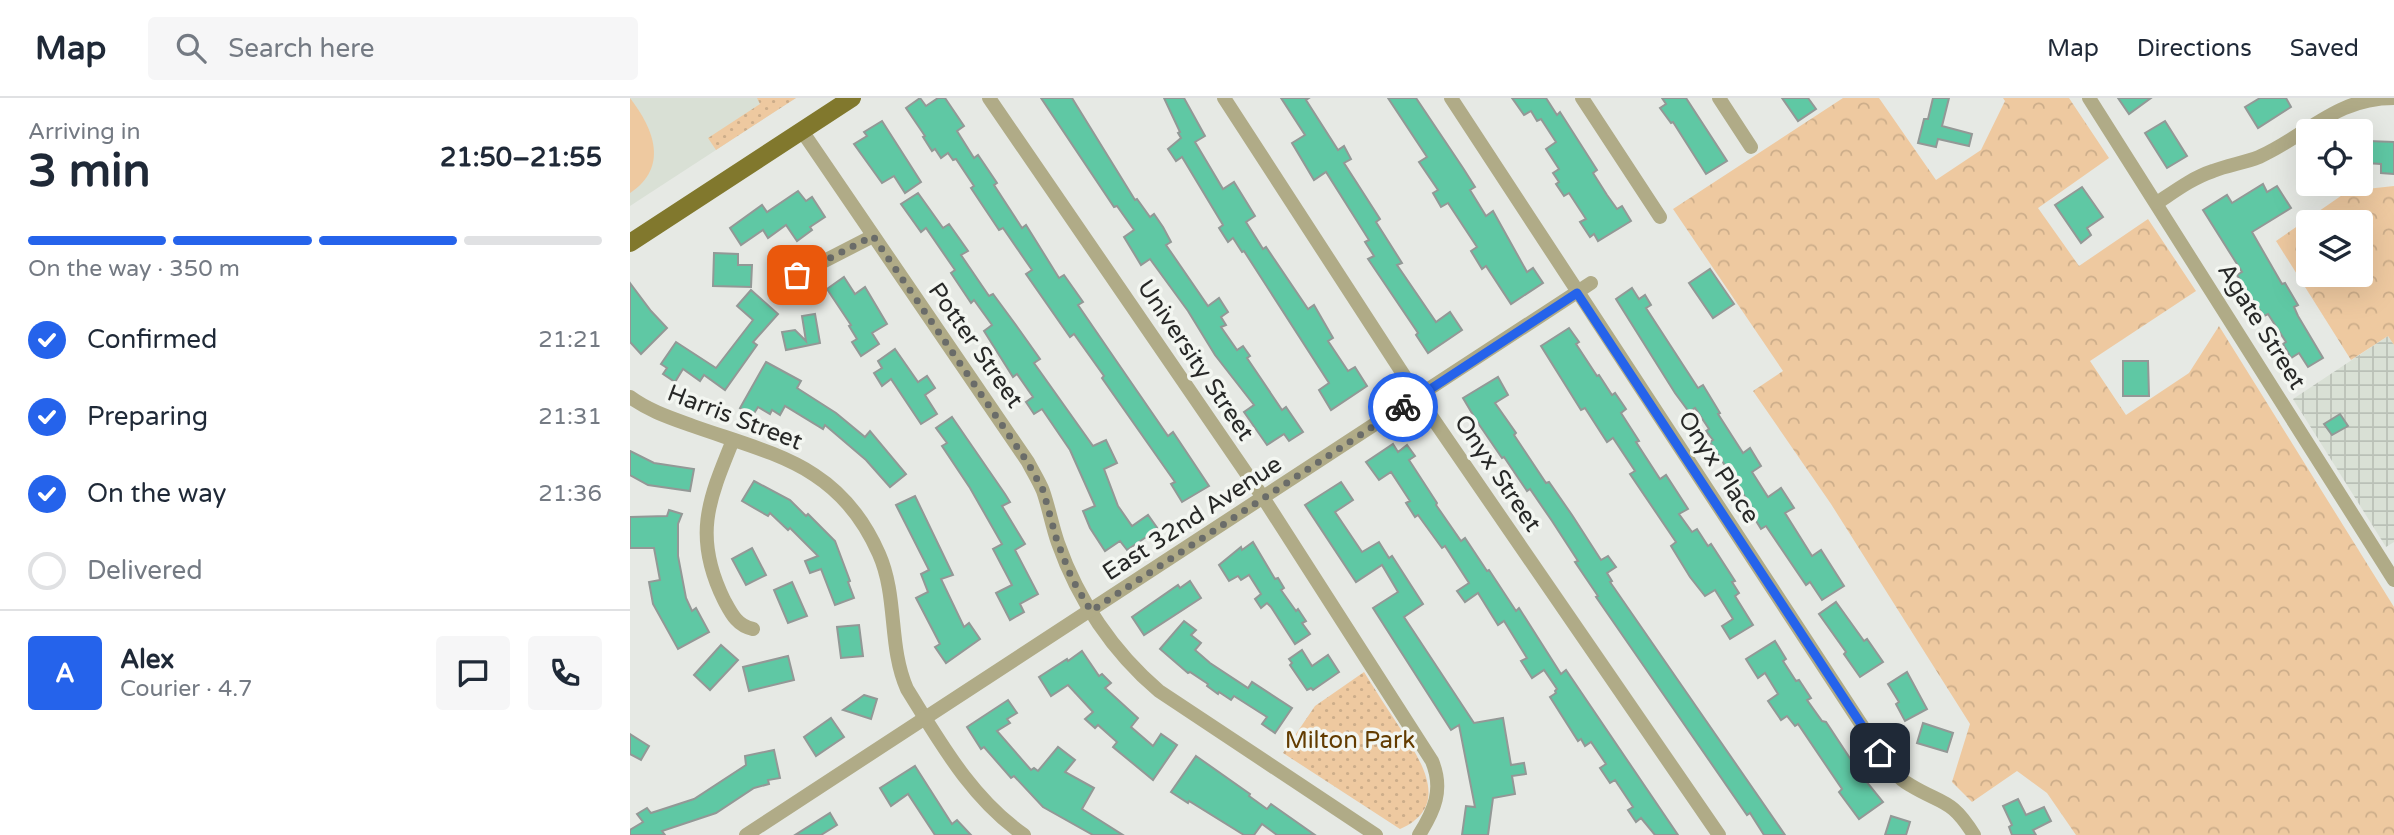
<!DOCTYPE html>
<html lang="en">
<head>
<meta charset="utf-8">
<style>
	:root { --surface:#fff; --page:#f6f6f7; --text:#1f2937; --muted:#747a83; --line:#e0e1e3; --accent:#2563eb }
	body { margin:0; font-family:"Varela Round",sans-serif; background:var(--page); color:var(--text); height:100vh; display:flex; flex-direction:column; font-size:26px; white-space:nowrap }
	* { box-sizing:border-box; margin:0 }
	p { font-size:23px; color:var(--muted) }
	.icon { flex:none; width:38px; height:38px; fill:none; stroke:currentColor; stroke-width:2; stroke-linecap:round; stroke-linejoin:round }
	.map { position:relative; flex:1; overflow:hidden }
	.panel { display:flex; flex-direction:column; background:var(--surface); width:630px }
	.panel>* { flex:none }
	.tools { position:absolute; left:1666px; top:21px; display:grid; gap:14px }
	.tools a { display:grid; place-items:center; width:77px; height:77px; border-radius:7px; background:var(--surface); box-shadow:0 7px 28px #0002; font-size:35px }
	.pin { position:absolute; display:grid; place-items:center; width:60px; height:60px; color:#fff; margin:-30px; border-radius:14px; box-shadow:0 4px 10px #0006 }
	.courier { position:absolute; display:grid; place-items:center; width:70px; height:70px; margin:-35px; border:5px solid #2563eb; border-radius:50%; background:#fff; color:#222; box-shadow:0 2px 9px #0007 }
	.headline em { font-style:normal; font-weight:700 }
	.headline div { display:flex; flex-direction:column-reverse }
	.headline { display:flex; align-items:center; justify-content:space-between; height:119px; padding:0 28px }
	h1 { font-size:46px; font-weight:700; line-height:52px }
	.bar { display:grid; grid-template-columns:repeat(4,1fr); gap:10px 7px; align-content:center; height:84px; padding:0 28px }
	.bar i { height:9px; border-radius:5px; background:var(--line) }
	.bar .current { background:var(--accent) }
	.bar p { grid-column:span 4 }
	.line { display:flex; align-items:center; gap:18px; padding:0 28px; border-top:2px solid var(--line) }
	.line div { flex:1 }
	.round { display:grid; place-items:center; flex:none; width:74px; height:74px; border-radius:7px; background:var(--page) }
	ol { padding:0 28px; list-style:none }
	li { display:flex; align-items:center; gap:21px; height:77px }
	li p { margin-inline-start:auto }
	li .icon { padding:7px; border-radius:50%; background:var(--accent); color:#fff; stroke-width:4 }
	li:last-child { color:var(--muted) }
	li i { width:38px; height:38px; border:4px solid var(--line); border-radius:50% }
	header { display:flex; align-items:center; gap:42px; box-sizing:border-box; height:98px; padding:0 35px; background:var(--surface); border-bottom:2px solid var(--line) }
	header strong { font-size:33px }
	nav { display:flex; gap:38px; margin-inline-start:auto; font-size:24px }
	.search { width:490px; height:63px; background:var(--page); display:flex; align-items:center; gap:18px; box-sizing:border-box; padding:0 24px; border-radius:7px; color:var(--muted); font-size:26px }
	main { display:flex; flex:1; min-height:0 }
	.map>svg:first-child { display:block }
	.built { fill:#d9e0d5 }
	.industrial { fill:url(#industrial-grid) }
	.forest { fill:url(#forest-crowns); fill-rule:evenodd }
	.park { fill:url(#park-dots) }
	.pitch { fill:#eec9a0 }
	.building { fill:#5fc8a4; stroke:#939896; stroke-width:2 }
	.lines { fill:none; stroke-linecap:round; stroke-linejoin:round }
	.minor { stroke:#b0ab87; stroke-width:14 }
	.major { stroke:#81782d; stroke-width:18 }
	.done { stroke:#6a6c69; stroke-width:7; stroke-dasharray:0 12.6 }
	.route { stroke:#2563eb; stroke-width:9 }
	.labels { text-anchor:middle; stroke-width:7; stroke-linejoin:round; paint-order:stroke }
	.street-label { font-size:24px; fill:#272827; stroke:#f3f6f1 }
	.park-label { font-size:24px; fill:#633c01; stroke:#f3f6f1 }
</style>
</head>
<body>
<header>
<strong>Map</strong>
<div class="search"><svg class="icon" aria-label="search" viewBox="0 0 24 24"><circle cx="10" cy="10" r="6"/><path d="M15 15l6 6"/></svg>Search here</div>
<nav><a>Map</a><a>Directions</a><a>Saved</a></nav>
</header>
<main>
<section class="panel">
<div class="headline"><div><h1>3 min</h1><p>Arriving in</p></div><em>21:50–21:55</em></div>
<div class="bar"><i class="current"></i><i class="current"></i><i class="current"></i><i></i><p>On the way · 350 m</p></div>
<ol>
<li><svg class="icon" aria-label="check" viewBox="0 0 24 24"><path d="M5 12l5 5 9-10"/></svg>Confirmed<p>21:21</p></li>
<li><svg class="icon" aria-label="check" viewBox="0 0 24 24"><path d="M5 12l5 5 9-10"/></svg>Preparing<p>21:31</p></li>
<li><svg class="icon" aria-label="check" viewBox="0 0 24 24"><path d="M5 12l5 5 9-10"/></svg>On the way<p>21:36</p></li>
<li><i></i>Delivered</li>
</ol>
<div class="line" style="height:126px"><b class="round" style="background:var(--accent);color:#fff">A</b><div><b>Alex</b><p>Courier · 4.7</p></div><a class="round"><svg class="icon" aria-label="chat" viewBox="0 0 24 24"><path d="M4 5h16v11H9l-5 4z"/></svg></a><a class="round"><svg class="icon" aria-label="phone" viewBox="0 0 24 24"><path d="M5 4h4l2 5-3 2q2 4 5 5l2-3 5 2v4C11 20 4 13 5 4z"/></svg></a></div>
</section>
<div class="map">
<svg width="1764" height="737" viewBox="0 0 1764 737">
	<defs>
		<pattern id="industrial-grid" width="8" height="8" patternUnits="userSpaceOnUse" patternTransform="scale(1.75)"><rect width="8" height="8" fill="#d9e0d5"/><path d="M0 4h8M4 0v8" fill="none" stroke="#bac0b7"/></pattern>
		<pattern id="forest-crowns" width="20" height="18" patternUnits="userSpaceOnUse" patternTransform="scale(1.75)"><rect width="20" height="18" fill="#eec9a0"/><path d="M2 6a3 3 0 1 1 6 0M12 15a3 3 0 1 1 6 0" fill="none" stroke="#ccad8a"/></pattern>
		<pattern id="park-dots" width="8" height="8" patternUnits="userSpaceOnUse" patternTransform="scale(1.75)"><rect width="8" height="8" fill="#eec9a0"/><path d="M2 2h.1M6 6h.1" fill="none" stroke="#ccad8a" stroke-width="1.8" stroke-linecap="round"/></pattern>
	</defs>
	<rect width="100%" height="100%" fill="#e6e9e4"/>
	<!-- built -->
	<polygon class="built" points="0,0 166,0 0,108"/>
	<!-- industrial -->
	<polygon class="industrial" points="1758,238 1764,247 1764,444 1756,449 1663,301"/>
	<!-- forest -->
	<g class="forest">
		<polygon points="1213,0 1249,0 1306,82 1351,52 1375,3 1373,0 1439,0 1479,60 1408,110 1449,168 1518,121 1566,193 1460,263 1496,317 1559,275 1589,228 1764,509 1764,737 1446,737 1417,695 1387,673 1342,704 1322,684 1340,626 1201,406 1123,293 1153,273 1043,111"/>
		<path d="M1764,88V247L1758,238L1721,262L1646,143L1718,93ZM1678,124H1731V177H1678Z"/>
	</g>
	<!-- park -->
	<g class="park">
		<polygon points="127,0 166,0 86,52 78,40 130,6"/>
		<path d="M734,574C746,593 758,612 770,630C791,663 822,708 770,731L653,655L685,608Z"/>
	</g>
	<!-- pitch -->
	<path class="pitch" d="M0,0C24,31 39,69 0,95Z"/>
	<!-- building -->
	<g class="building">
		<polygon points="290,0 296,8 308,0 315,0 334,28 327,33 344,60 348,57 367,85 364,87 392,130 396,127 429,180 434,177 453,204 448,207 485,261 538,338 543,334 579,388 552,404 541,386 545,384 472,280 474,278 444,236 440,239 396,176 402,172 373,130 369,132 341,90 344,88 326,61 323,62 318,55 311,60 305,51 302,53 293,39 295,38 276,10"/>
		<polygon points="411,0 442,0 505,102 507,101 520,119 524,116 533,129 541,144 536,147 578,208 589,200 598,214 591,219 596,227 591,229 607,252 613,248 620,258 617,260 652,312 656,309 673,334 659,343 654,336 637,347 614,314 624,307 585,257 558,213 520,161 511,167 494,139 504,132 487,108 484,109"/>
		<polygon points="534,0 554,0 575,38 565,44 593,91 604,84 625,118 616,124 633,151 636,149 678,211 684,207 703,240 698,243 718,273 725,269 737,288 701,312 689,292 699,285 614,153 612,154 603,140 598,144 589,130 593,127 552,59 546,63 538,51 551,40 548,35 550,34"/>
		<polygon points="651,0 679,0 676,2 708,52 714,48 721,61 714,65 750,121 746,124 772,165 767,167 806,224 820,214 832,232 798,255 786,237 788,235 738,161 744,158 735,144 739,142 696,74 684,82 662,45 675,37"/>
		<polygon points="758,0 786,0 833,70 845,89 840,92 856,118 863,113 897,174 903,170 913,185 881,206 856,168 852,171 841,153 847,149 818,105 811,109 803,95 808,92 789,64 797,59"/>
		<polygon points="882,0 916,0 927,17 930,14 967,72 963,75 977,97 987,111 992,108 1001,123 968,143 964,136 960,139 950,124 956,121 939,95 934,98 926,86 929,84 923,75 929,71 916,51 926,44 911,21 907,23 901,13 894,17"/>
		<polygon points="1032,0 1056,0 1097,63 1076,76 1043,24 1041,25 1030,10 1036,6"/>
		<polygon points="1152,0 1178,0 1186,11 1168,23"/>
		<polygon points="1303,0 1319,0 1312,28 1342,36 1339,48 1308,41 1306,49 1288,45 1294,21 1298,21"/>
		<polygon points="1488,0 1521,0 1499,16"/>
		<polygon points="1630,0 1656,0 1661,9 1628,30 1615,9"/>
		<polygon points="252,23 291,84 275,95 264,78 252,85 224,46 237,38 234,34"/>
		<polygon points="1535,23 1557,58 1537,70 1515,35"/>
		<polygon points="1738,43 1764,44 1764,76 1751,75 1751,66 1736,65"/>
		<polygon points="1633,86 1637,94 1647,88 1661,110 1622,134 1652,186 1655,185 1668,207 1664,209 1668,218 1693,260 1678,269 1669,255 1661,260 1653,246 1656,244 1638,216 1634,218 1615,191 1607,177 1612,174 1573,112 1597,97 1602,105"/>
		<polygon points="1452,89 1473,119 1457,130 1461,137 1451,145 1425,107"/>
		<polygon points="168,93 176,103 182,99 195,119 180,129 182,132 167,143 156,127 138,140 133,132 111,147 100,130 132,107 137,114"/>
		<polygon points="288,95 313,130 319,126 338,153 331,157 359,198 363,196 388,230 410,261 404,265 463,348 476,342 487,365 474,371 488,408 502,428 518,417 528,431 497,452 490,443 475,453 460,430 453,413 465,408 440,352 412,311 404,316 396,304 403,299 387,276 383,279 354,233 362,227 344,202 341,205 321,175 325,172 296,130 291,134 271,106"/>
		<polygon points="84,155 108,156 108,167 122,167 121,189 83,188"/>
		<polygon points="1080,171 1104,206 1083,220 1059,185"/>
		<polygon points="214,179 225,196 235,189 257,226 242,235 249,246 231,258 222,244 227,241 219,228 221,227 197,191"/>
		<polygon points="0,185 21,213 37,230 11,256 0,244"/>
		<polygon points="1002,190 1009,201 1015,197 1021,207 1016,210 1068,290 1073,287 1090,315 1088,316 1113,355 1120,350 1131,368 1122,374 1138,399 1151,390 1164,410 1155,415 1182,458 1191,452 1214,488 1192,502 1180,484 1176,487 1136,428 1131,431 1123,418 1126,416 1080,344 1083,342 1076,333 1079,331 1065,310 1059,314 1045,295 986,201"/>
		<polygon points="121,192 148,216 123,244 127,247 95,292 74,277 70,283 53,271 45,284 33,276 37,270 31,266 46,244 86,270 123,222 107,208"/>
		<polygon points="185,216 190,245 156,252 152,234 165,232 176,243 172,218"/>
		<polygon points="939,230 949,244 946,246 967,278 969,277 982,297 985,295 996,311 991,315 1009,343 1006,344 1030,381 1036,377 1058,411 1049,416 1062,434 1067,431 1078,448 1081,446 1105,483 1102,484 1109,495 1105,498 1123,527 1100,541 1092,528 1103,521 1085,492 1075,498 1060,479 1041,448 1046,444 1000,376 1005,373 983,340 977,344 955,310 951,312 911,248"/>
		<polygon points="265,251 288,284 297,278 305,290 295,297 307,316 291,326 261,281 252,288 244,275 252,270 248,263"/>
		<polygon points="1493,263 1518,263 1519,298 1493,298"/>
		<polygon points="136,264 171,283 167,290 206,315 235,339 240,333 276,376 260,389 236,362 195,327 193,331 155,308 150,317 142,312 140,316 128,309 123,317 110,310"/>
		<polygon points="868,279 878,297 865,305 886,335 884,337 916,385 919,384 942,417 971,462 978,458 986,469 977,475 982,483 980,484 1155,737 1134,737 1120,715 1117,717 966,499 968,498 945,464 948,463 922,423 900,391 897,393 874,359 872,360 846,322 833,300"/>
		<polygon points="1710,316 1718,328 1702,337 1694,326"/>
		<polygon points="322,319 375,396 380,404 372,408 395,446 385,452 408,496 390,506 394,514 380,522 366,495 382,487 363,451 372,446 340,390 312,348 317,345 306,330"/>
		<polygon points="763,346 768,354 777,347 785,358 779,362 807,405 806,407 831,443 835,440 857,473 859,472 886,513 889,510 931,576 936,572 1048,737 1025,737 1011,720 1006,724 998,712 1003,709 985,682 980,685 970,670 976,666 961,644 955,648 951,641 948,643 920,599 926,595 925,593 927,591 914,572 902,580 891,563 897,560 874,523 868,527 848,495 835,504 827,493 839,485 815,448 812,450 788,417 785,419 776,405 780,403 761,374 749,382 736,364"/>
		<polygon points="0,353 24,365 64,371 60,393 18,387 0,377"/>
		<polygon points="124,383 160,402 176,418 178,416 205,443 220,483 218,484 224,500 205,507 191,471 180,475 175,463 188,458 160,430 158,432 140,415 138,418 112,403"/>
		<polygon points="711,384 723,402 705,414 732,454 749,444 759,460 762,458 793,506 774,519 844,625 873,620 881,667 894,665 896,676 882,678 885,696 863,700 858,737 832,737 836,708 845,709 829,627 821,632 743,510 768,494 752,467 726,484 675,407"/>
		<polygon points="285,398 323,477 311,481 334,529 339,525 350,541 316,565 305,549 310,546 286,500 298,494 291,476 299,472 266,407"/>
		<polygon points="39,412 52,416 48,426 48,458 56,500 62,513 66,510 79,534 48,551 23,506 19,484 30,482 24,450 0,450 0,419 37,418"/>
		<polygon points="623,444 645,481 648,480 654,490 651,492 666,513 668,511 676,523 672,525 680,536 665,546 641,509 637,505 631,510 625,501 631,496 619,477 611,482 608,478 599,483 589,467 611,449 612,452"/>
		<polygon points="122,450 136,477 116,487 102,461"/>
		<polygon points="560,483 571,500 514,537 502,519 548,487 550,490"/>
		<polygon points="162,484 177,518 158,525 144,492"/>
		<polygon points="1206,504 1234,543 1237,541 1253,564 1230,579 1214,556 1216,554 1189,516"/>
		<polygon points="554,523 566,532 561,537 571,545 565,552 580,565 618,590 622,584 662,610 645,635 632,626 637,619 604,598 601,602 589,594 588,596 577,588 578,586 560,574 558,575 530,551"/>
		<polygon points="229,527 233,558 211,560 207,529"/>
		<polygon points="1145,543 1156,561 1153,563 1166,583 1169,582 1181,600 1177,602 1192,623 1196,624 1231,677 1253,704 1229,721 1209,694 1212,691 1168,626 1165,628 1157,618 1151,622 1138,603 1148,596 1135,575 1128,580 1116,561"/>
		<polygon points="91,547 108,562 80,592 64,577"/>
		<polygon points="672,552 682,568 698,557 709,574 683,592 681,590 677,592 660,567 662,565 659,561"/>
		<polygon points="452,553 469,578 472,576 481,585 475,590 508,620 501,629 523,648 531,636 547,647 523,682 483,649 487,644 468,627 465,630 455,621 463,614 438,587 421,598 409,579 437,561 438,563"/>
		<polygon points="158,558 164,582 119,593 113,569"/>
		<polygon points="1277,574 1297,611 1275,623 1266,606 1269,604 1258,586"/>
		<polygon points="234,597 247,601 241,621 213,612"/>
		<polygon points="378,602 387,615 377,621 380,625 367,633 401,672 404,670 408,673 428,649 445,662 435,674 464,690 452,711 493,737 463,737 413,709 384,678 381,680 354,649 351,651 337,629"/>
		<polygon points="201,620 214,639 186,658 174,639"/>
		<polygon points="1293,625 1323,635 1317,654 1287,645"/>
		<polygon points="0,636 19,648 11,662 0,656"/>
		<polygon points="144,652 150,680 138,682 139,686 124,690 86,715 32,733 35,737 0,737 0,732 13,724 7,716 17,710 21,715 64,701 116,667 115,658"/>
		<polygon points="566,658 620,696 619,698 637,711 641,706 685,737 647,737 632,726 624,737 614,737 559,703 558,705 541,694"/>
		<polygon points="285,668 322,726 327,722 341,737 305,737 278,696 261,708 250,690"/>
		<polygon points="1388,701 1396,717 1414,709 1421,723 1403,732 1406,737 1382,737 1379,729 1382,727 1373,708"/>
		<polygon points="200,715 207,727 191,737 165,737"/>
		<polygon points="1261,718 1280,724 1276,737 1255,737"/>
	</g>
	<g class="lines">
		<!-- minor -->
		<g class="minor">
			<path d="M359,0L634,401L802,663C814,692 804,713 789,737"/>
			<polyline points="594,0 788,299 1089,737"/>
			<path d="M821,0L1250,655C1258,667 1267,680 1280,687C1313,707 1321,700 1344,737"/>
			<polyline points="952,0 1030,119"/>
			<polyline points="1089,0 1121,49"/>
			<polyline points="1459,0 1764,482"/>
			<path d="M172,33L398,364C403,374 409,383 413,393C419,410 422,428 428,445C448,502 483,554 529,593L746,737"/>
			<path d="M1527,105C1545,93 1562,80 1583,73C1598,67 1614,65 1629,59C1678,37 1705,0 1764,0"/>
			<polyline points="167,177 243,138"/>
			<path d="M0,299C19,313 41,320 63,328C145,357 210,367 249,456C268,499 258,548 277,591C310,644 341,700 394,737"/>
			<path d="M103,342C78,403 63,439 94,502C101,515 107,528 123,531"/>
			<polyline points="116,737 961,185"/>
		</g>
		<!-- major -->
		<polyline class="major" points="0,145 222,0"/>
	</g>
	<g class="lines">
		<!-- done -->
		<polyline class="done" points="167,177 243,138 398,365 413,392 427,443 442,481 461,513 773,309"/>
		<!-- route -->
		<polyline class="route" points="773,309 947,195 1250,655"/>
	</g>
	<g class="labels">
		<!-- street labels -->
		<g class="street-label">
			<text transform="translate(1632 228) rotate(58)" y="8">Agate Street</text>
			<text transform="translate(346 247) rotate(55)" y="8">Potter Street</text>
			<text transform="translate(566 262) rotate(56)" y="8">University Street</text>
			<text transform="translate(105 319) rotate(21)" y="8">Harris Street</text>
			<text transform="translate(1089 369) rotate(57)" y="8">Onyx Place</text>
			<text transform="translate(868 375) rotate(56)" y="8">Onyx Street</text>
			<text transform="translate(562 420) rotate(-33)" y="8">East 32nd Avenue</text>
		</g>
		<!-- park labels -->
		<g class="park-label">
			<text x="720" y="650">Milton Park</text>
		</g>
	</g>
</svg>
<div class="tools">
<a><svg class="icon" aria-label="locate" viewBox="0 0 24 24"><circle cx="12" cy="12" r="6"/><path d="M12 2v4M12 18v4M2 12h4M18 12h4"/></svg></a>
<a><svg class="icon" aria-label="layers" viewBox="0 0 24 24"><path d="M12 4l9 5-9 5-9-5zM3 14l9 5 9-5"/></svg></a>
</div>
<div class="pin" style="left:167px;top:177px;background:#ea580c"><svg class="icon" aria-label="bag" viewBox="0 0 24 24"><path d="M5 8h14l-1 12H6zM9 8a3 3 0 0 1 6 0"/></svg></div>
<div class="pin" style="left:1250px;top:655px;background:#1f2937"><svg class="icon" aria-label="home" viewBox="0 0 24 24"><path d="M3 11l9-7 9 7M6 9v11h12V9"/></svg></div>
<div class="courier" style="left:773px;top:309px"><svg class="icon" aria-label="bike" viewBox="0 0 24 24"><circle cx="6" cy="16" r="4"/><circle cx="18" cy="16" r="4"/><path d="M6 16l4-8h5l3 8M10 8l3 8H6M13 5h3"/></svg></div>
</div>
</main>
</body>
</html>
